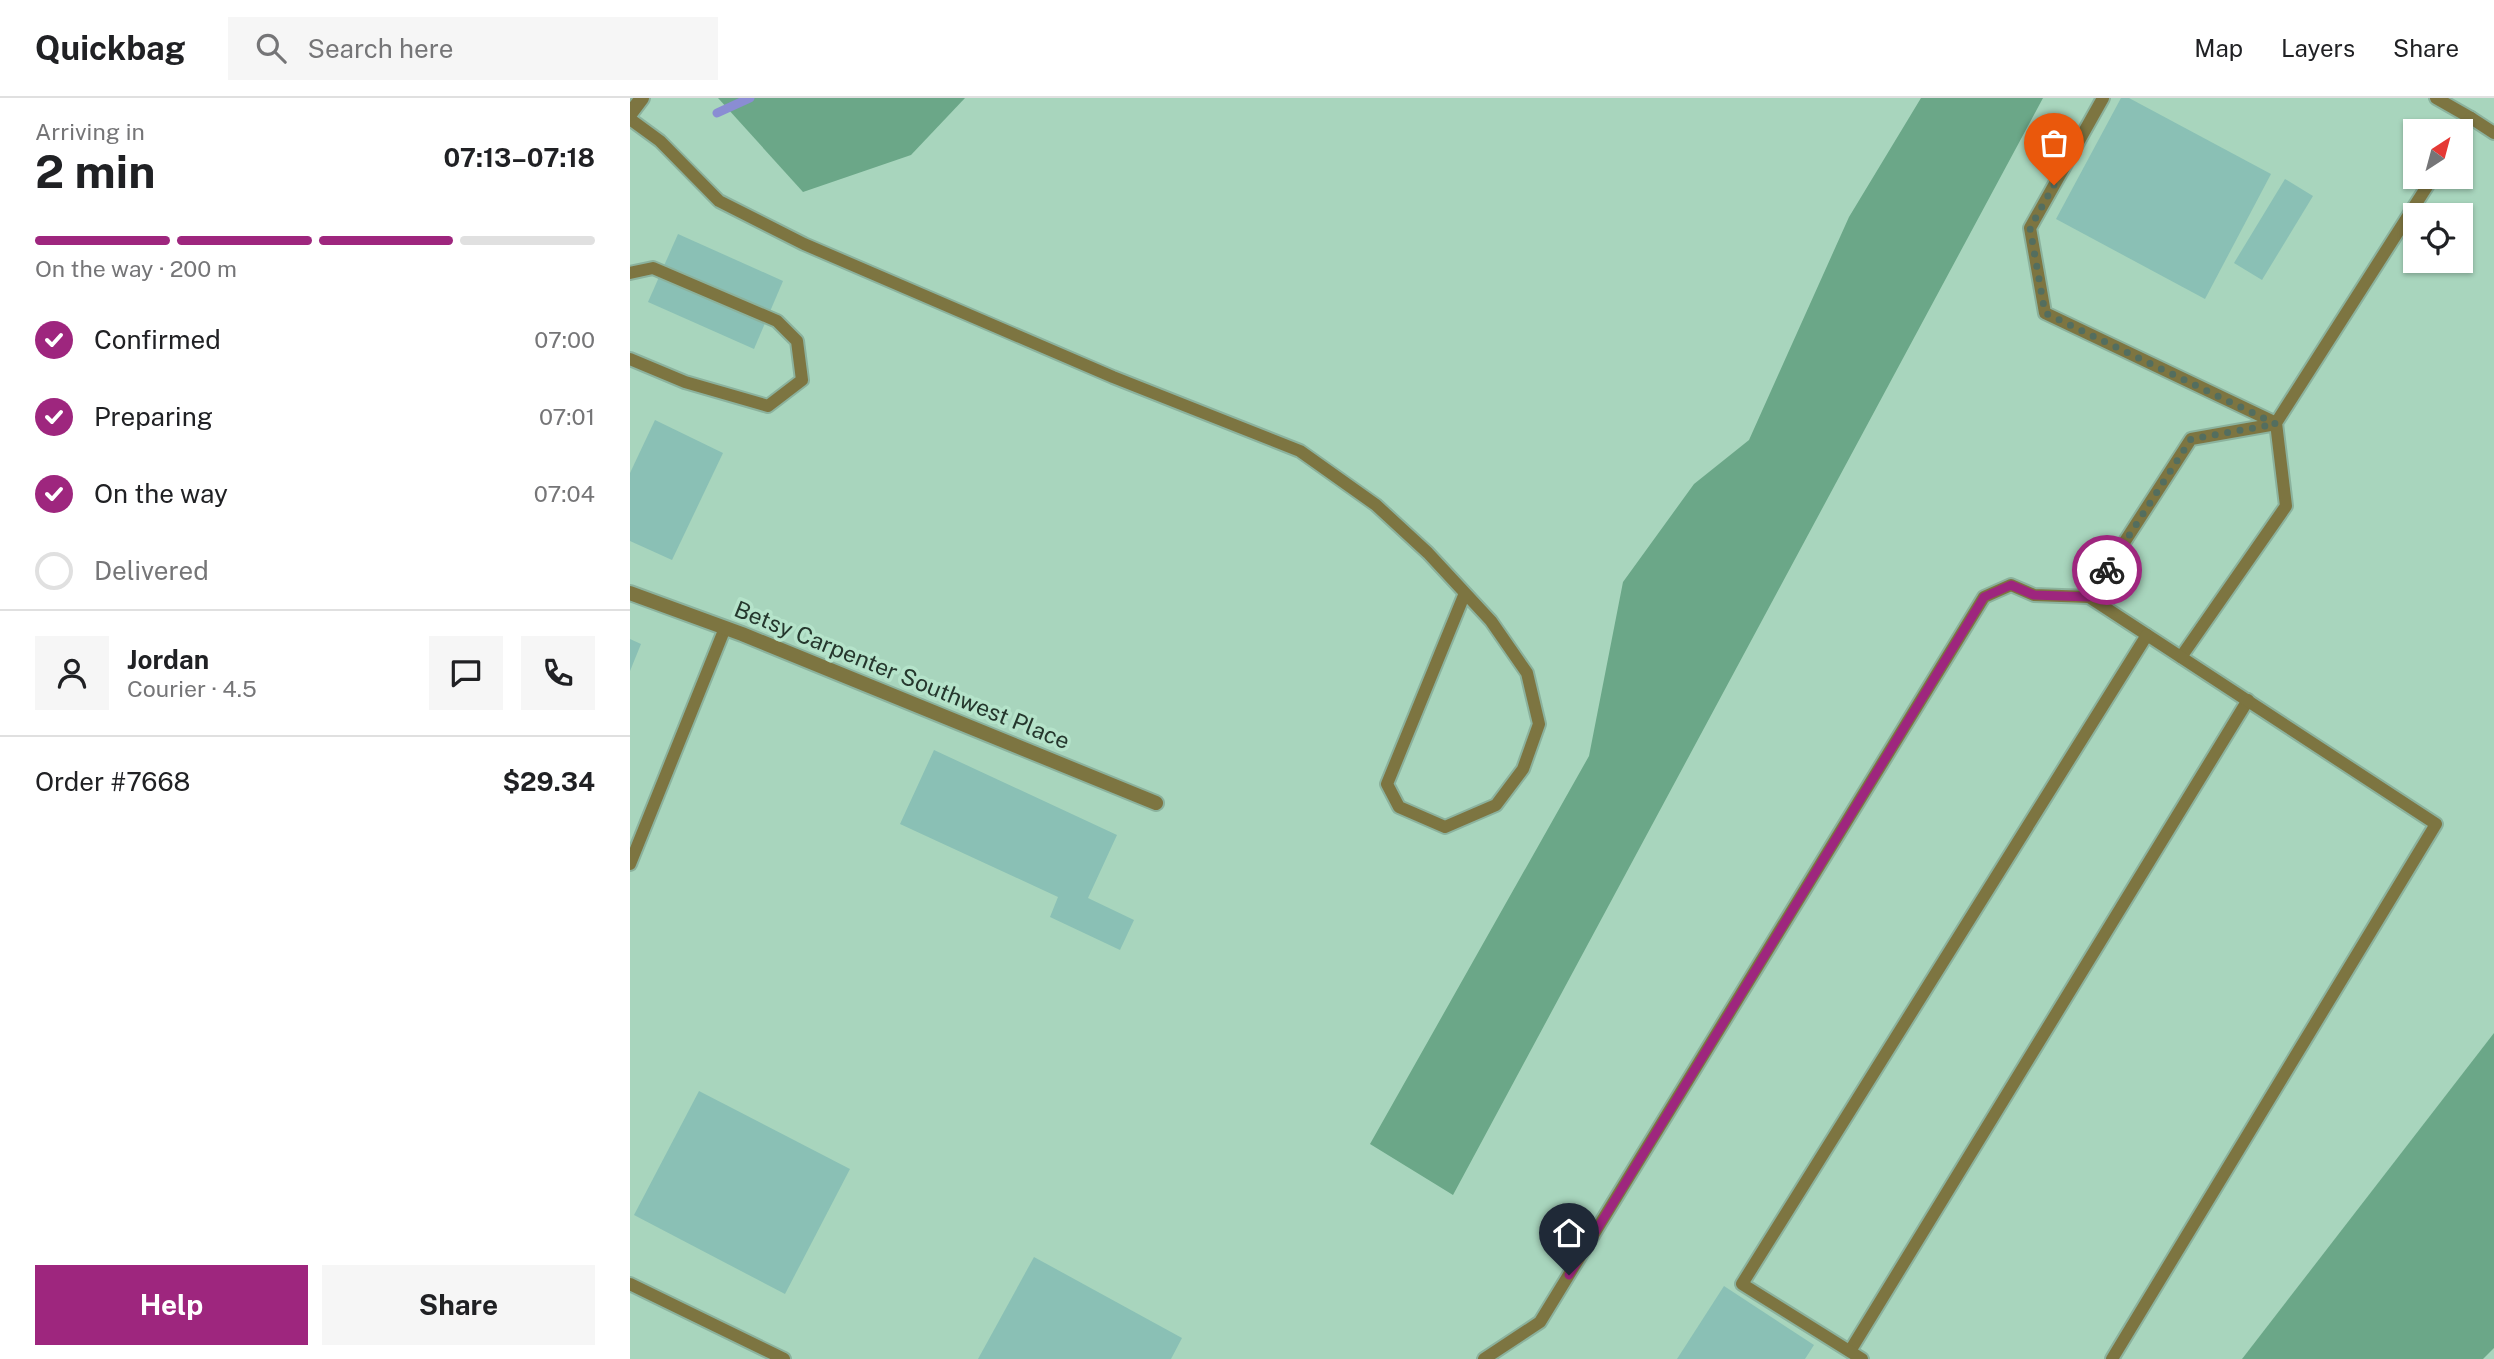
<!DOCTYPE html>
<html lang="en">
<head>
<meta charset="utf-8">
<style>
	:root { --surface:#fff; --page:#f6f6f6; --text:#202124; --muted:#757577; --line:#e0e0e0; --accent:#9e267e }
	body { margin:0; font-family:"Public Sans",sans-serif; background:var(--page); color:var(--text); height:100vh; display:flex; flex-direction:column; font-size:26px; white-space:nowrap }
	* { box-sizing:border-box; margin:0 }
	p { font-size:23px; color:var(--muted) }
	.icon { flex:none; width:38px; height:38px; fill:none; stroke:currentColor; stroke-width:2; stroke-linecap:round; stroke-linejoin:round }
	.map { position:relative; flex:1; overflow:hidden }
	.details { display:flex; flex-direction:column; background:var(--surface); width:630px }
	.details>* { flex:none }
	.needle { width:46px; rotate:36deg }
	.controls { position:absolute; left:1773px; top:21px; display:grid; gap:14px }
	.controls a { display:grid; place-items:center; width:70px; height:70px; border-radius:0px; background:var(--surface); box-shadow:0 2px 5px #0004; font-size:35px }
	.pin { position:absolute; display:grid; place-items:center; width:60px; height:60px; color:#fff; margin:-72px -30px; border-radius:50% 50% 50% 0; rotate:-45deg; box-shadow:0 0 7px #0007 }
	.pin .icon { rotate:45deg }
	.courier { position:absolute; display:grid; place-items:center; width:70px; height:70px; margin:-35px; border:5px solid #9e267e; border-radius:50%; background:#fff; color:#222; box-shadow:0 2px 9px #0007 }
	.overview em { font-style:normal; font-weight:700 }
	.overview div { display:flex; flex-direction:column-reverse }
	.overview { display:flex; align-items:center; justify-content:space-between; height:119px; padding:0 35px }
	h1 { font-size:46px; font-weight:700; line-height:52px }
	.bar { display:grid; grid-template-columns:repeat(4,1fr); gap:10px 7px; align-content:center; height:84px; padding:0 35px }
	.bar i { height:9px; border-radius:5px; background:var(--line) }
	.bar .active { background:var(--accent) }
	.bar p { grid-column:span 4 }
	.line { display:flex; align-items:center; gap:18px; padding:0 35px; border-top:2px solid var(--line) }
	.line div { flex:1 }
	.round { display:grid; place-items:center; flex:none; width:74px; height:74px; border-radius:0px; background:var(--page) }
	ol { padding:0 35px; list-style:none }
	li { display:flex; align-items:center; gap:21px; height:77px }
	li p { margin-inline-start:auto }
	li .icon { padding:7px; border-radius:50%; background:var(--accent); color:#fff; stroke-width:4 }
	li:last-child { color:var(--muted) }
	li i { width:38px; height:38px; border:4px solid var(--line); border-radius:50% }
	.primary-button { display:flex; gap:14px; margin-top:auto; padding:14px 35px }
	.primary-button a { flex:1; height:80px; border-radius:0px; background:var(--accent); color:#fff; font-size:28px; font-weight:700; line-height:80px; text-align:center }
	.primary-button a+a { background:var(--page); color:var(--text) }
	header { display:flex; align-items:center; gap:42px; box-sizing:border-box; height:98px; padding:0 35px; background:var(--surface); border-bottom:2px solid var(--line) }
	header strong { font-size:33px }
	nav { display:flex; gap:38px; margin-inline-start:auto; font-size:24px }
	.search { width:490px; height:63px; background:var(--page); display:flex; align-items:center; gap:18px; box-sizing:border-box; padding:0 24px; border-radius:0px; color:var(--muted); font-size:26px }
	main { display:flex; flex:1; min-height:0 }
	.map>svg:first-child { display:block }
	.green { fill:#6ba788 }
	.lines { fill:none; stroke-linecap:round; stroke-linejoin:round }
	.stream { stroke:#8a8dd3; stroke-width:9 }
	.building { fill:#8ac0b5 }
	.service-casing { stroke:#8bb29d; stroke-width:16 }
	.minor-casing { stroke:#8bb29d; stroke-width:18 }
	.service { stroke:#7d7541; stroke-width:12 }
	.minor { stroke:#7d7541; stroke-width:14 }
	.done { stroke:#536e5f; stroke-width:7; stroke-dasharray:0 12.6 }
	.route { stroke:#9e267e; stroke-width:9 }
	.labels { text-anchor:middle; stroke-width:7; stroke-linejoin:round; paint-order:stroke }
	.street-label { font-size:23px; fill:#25372d; stroke:#b5e3ca }
</style>
</head>
<body>
<header>
<strong>Quickbag</strong>
<div class="search"><svg class="icon" aria-label="search" viewBox="0 0 24 24"><circle cx="10" cy="10" r="6"/><path d="M15 15l6 6"/></svg>Search here</div>
<nav><a>Map</a><a>Layers</a><a>Share</a></nav>
</header>
<main>
<section class="details">
<div class="overview"><div><h1>2 min</h1><p>Arriving in</p></div><em>07:13–07:18</em></div>
<div class="bar"><i class="active"></i><i class="active"></i><i class="active"></i><i></i><p>On the way · 200 m</p></div>
<ol>
<li><svg class="icon" aria-label="check" viewBox="0 0 24 24"><path d="M5 12l5 5 9-10"/></svg>Confirmed<p>07:00</p></li>
<li><svg class="icon" aria-label="check" viewBox="0 0 24 24"><path d="M5 12l5 5 9-10"/></svg>Preparing<p>07:01</p></li>
<li><svg class="icon" aria-label="check" viewBox="0 0 24 24"><path d="M5 12l5 5 9-10"/></svg>On the way<p>07:04</p></li>
<li><i></i>Delivered</li>
</ol>
<div class="line" style="height:126px"><a class="round"><svg class="icon" aria-label="person" viewBox="0 0 24 24"><circle cx="12" cy="8" r="4"/><path d="M4 21q1-7 8-7t8 7"/></svg></a><div><b>Jordan</b><p>Courier · 4.5</p></div><a class="round"><svg class="icon" aria-label="chat" viewBox="0 0 24 24"><path d="M4 5h16v11H9l-5 4z"/></svg></a><a class="round"><svg class="icon" aria-label="phone" viewBox="0 0 24 24"><path d="M5 4h4l2 5-3 2q2 4 5 5l2-3 5 2v4C11 20 4 13 5 4z"/></svg></a></div>
<div class="line" style="height:91px"><div>Order #7668</div><b>$29.34</b></div>
<div class="primary-button"><a>Help</a><a>Share</a></div>
</section>
<div class="map">
<svg width="1864" height="1261" viewBox="0 0 1864 1261">
	<rect width="100%" height="100%" fill="#a8d5bd"/>
	<!-- green -->
	<g class="green">
		<polygon points="88,0 335,0 281,57 173,94"/>
		<polygon points="1291,0 1413,0 823,1097 740,1046 959,658 993,484 1064,386 1119,342 1219,119"/>
		<polygon points="1864,935 1864,1250 1853,1261 1612,1261"/>
	</g>
	<g class="lines">
		<!-- stream -->
		<polyline class="stream" points="87,15 120,0"/>
	</g>
	<!-- building -->
	<g class="building">
		<polygon points="1491,0 1499,0 1641,76 1575,201 1426,121"/>
		<polygon points="1655,81 1683,98 1632,182 1604,165"/>
		<polygon points="48,136 153,183 124,251 18,204"/>
		<polygon points="25,322 93,355 42,462 0,443 0,375"/>
		<polygon points="0,541 11,546 0,573"/>
		<polygon points="304,652 487,737 458,800 504,822 490,852 420,819 428,799 270,726"/>
		<polygon points="69,993 220,1071 155,1196 4,1117"/>
		<polygon points="404,1159 552,1240 541,1261 348,1261"/>
		<polygon points="1094,1188 1184,1247 1175,1261 1047,1261"/>
	</g>
	<g class="lines">
		<!-- service casing -->
		<g class="service-casing">
			<g id="service">
				<polyline points="1473,0 1400,130 1415,215 1646,325"/>
				<polyline points="1806,0 1841,20"/>
				<polyline points="0,21 30,43 89,103 174,146 483,279 670,353 746,407 798,455 861,523 897,575 909,626 893,671 866,707 815,729 769,709 757,686 835,495"/>
				<polyline points="1830,36 1841,20 1864,35"/>
				<polyline points="0,175 23,170 147,223 167,243 172,282 138,308 55,284 0,261"/>
				<polyline points="1459,499 1561,341 1646,326"/>
				<polyline points="1551,559 1656,408 1646,325 1803,79"/>
				<polyline points="0,766 95,530"/>
				<polyline points="0,1186 154,1261"/>
				<polyline points="1220,1253 1618,602"/>
				<polyline points="854,1261 910,1224 1354,499 1381,487 1404,497 1459,499 1806,726 1482,1261"/>
				<polyline points="1232,1261 1112,1186 1517,537"/>
			</g>
		</g>
		<!-- minor casing -->
		<g class="minor-casing">
			<g id="minor">
				<polyline points="0,16 12,0"/>
				<polyline points="0,495 112,536 526,705"/>
			</g>
		</g>
		<!-- service -->
		<use href="#service" class="service"/>
		<!-- minor -->
		<use href="#minor" class="minor"/>
	</g>
	<g class="lines">
		<!-- done -->
		<polyline class="done" points="1424,87 1400,130 1415,215 1646,326 1561,341 1477,472"/>
		<!-- route -->
		<polyline class="route" points="939,1177 1354,499 1381,487 1404,497 1459,499 1477,472"/>
	</g>
	<g class="labels">
		<!-- street labels -->
		<g class="street-label">
			<text transform="translate(272 577) rotate(22)" y="8">Betsy Carpenter Southwest Place</text>
		</g>
	</g>
</svg>
<div class="controls">
<a><svg class="needle" viewBox="-14 -14 28 28"><path d="M0-13l5 13h-10z" fill="#e53935"/><path d="M0 13l5-13h-10z" fill="#757577"/></svg></a>
<a><svg class="icon" aria-label="locate" viewBox="0 0 24 24"><circle cx="12" cy="12" r="6"/><path d="M12 2v4M12 18v4M2 12h4M18 12h4"/></svg></a>
</div>
<div class="pin" style="left:1424px;top:87px;background:#ea580c"><svg class="icon" aria-label="bag" viewBox="0 0 24 24"><path d="M5 8h14l-1 12H6zM9 8a3 3 0 0 1 6 0"/></svg></div>
<div class="pin" style="left:939px;top:1177px;background:#1f2937"><svg class="icon" aria-label="home" viewBox="0 0 24 24"><path d="M3 11l9-7 9 7M6 9v11h12V9"/></svg></div>
<div class="courier" style="left:1477px;top:472px"><svg class="icon" aria-label="bike" viewBox="0 0 24 24"><circle cx="6" cy="16" r="4"/><circle cx="18" cy="16" r="4"/><path d="M6 16l4-8h5l3 8M10 8l3 8H6M13 5h3"/></svg></div>
</div>
</main>
</body>
</html>
